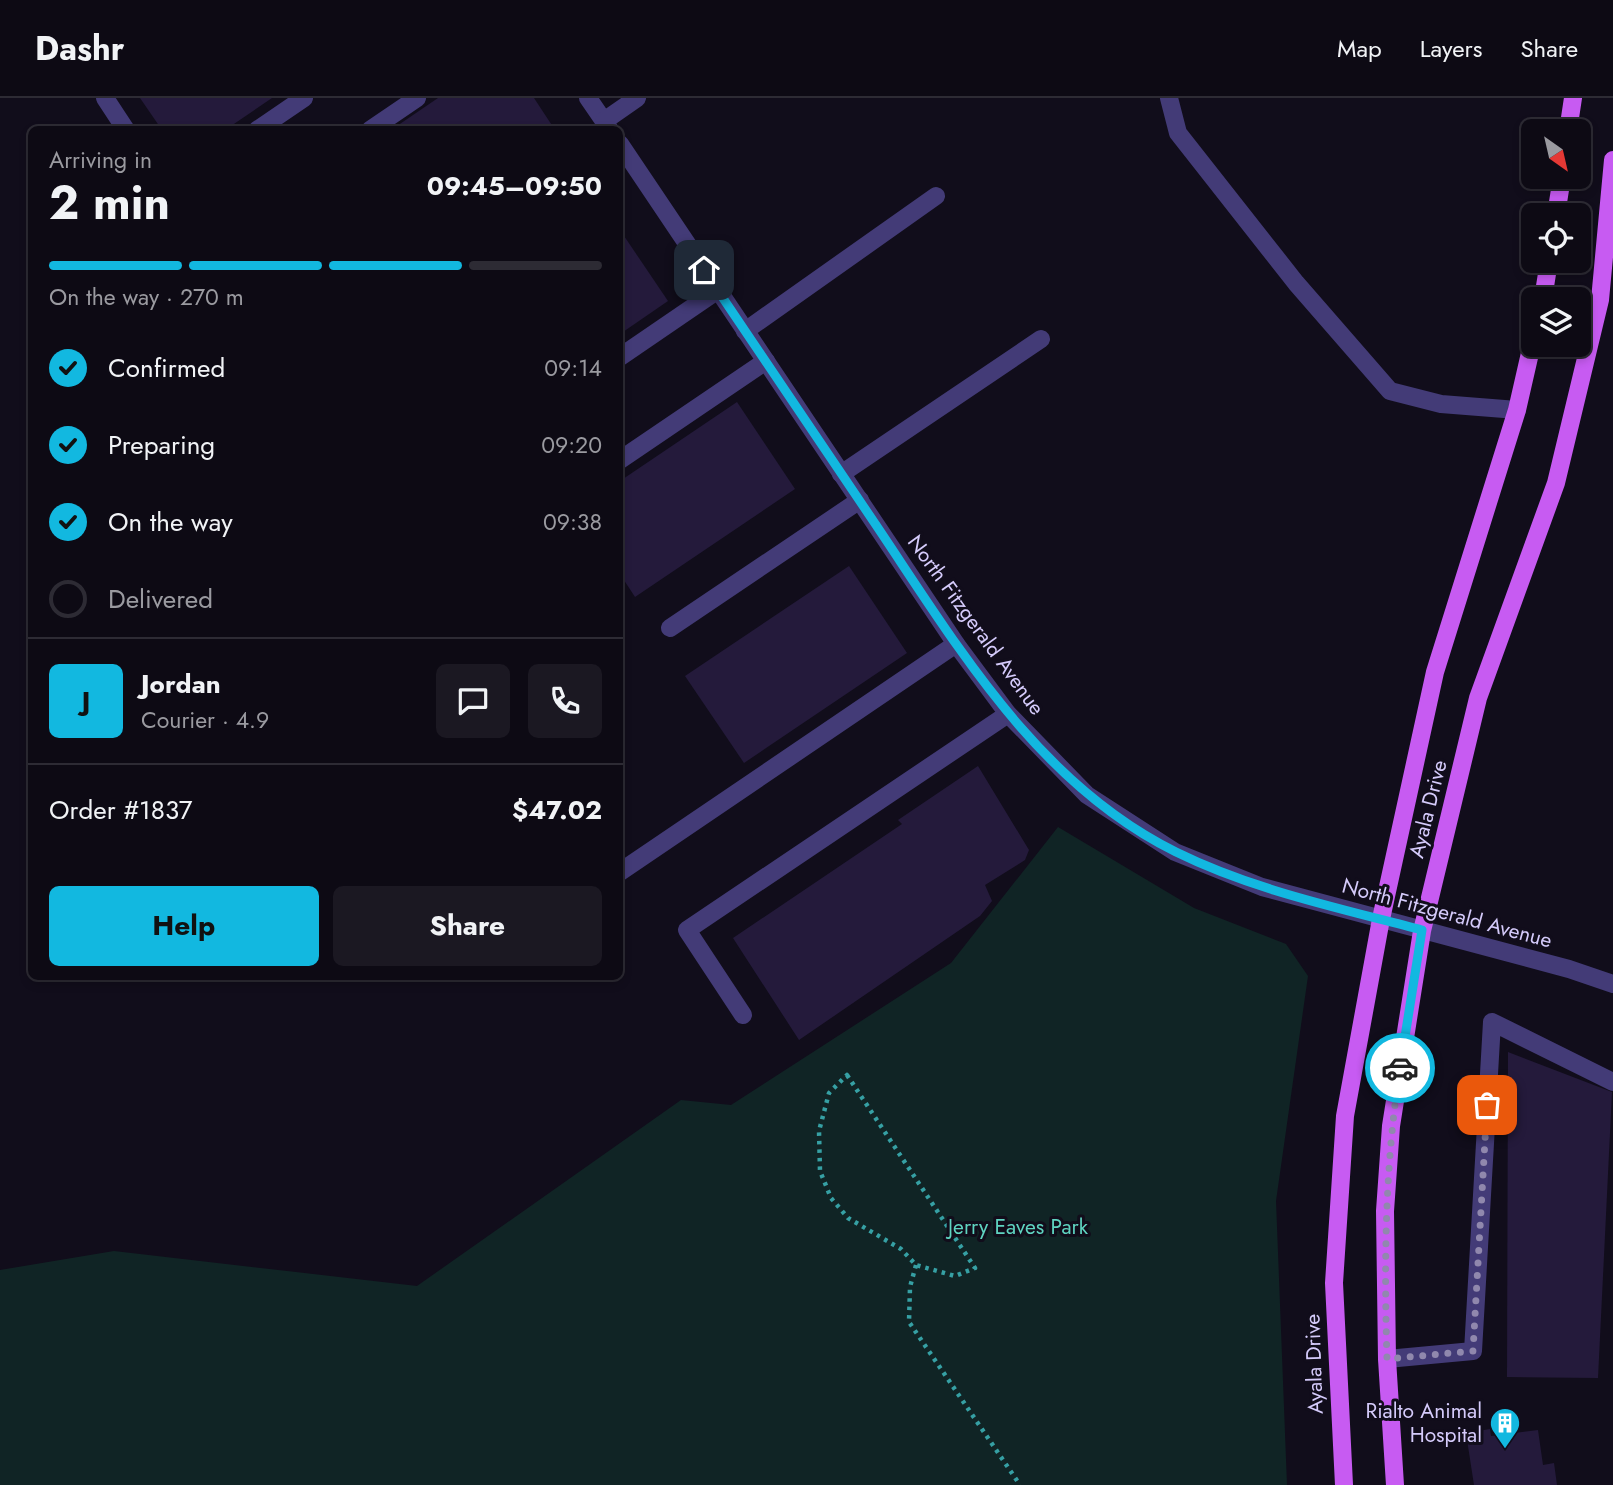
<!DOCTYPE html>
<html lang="en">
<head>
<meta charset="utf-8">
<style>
	:root { --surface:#0d0a14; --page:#1b1822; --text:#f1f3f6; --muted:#9a9aa0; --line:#2d2b34; --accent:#12b8e0 }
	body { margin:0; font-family:Jost,sans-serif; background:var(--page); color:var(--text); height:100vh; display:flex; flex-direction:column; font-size:26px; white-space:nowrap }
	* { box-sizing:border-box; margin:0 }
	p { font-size:23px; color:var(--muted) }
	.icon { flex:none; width:38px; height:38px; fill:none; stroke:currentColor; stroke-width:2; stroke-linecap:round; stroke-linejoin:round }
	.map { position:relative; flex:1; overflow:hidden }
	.panel { position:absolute; left:28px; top:28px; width:595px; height:854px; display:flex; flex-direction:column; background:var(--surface); border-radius:10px; box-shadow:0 4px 10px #0003,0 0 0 2px var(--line) }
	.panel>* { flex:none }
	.needle { width:46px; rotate:146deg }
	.buttons { position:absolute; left:1521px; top:21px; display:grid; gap:14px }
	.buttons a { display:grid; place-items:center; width:70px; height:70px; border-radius:10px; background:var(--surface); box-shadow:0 4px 10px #0003,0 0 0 2px var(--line); font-size:35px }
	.pin { position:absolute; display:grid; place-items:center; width:60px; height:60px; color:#fff; margin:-30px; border-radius:14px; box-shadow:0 4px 10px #0006 }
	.courier { position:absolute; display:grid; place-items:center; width:70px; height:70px; margin:-35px; border:5px solid #12b8e0; border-radius:50%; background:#fff; color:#222; box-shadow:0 2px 9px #0007 }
	.overview em { font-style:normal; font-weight:700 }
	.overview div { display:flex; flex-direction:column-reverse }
	.overview { display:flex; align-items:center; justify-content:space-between; height:119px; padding:0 21px }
	h1 { font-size:46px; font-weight:700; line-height:52px }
	.bar { display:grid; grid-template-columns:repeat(4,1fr); gap:10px 7px; align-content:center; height:84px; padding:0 21px }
	.bar i { height:9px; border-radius:5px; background:var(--line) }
	.bar .current { background:var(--accent) }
	.bar p { grid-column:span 4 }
	.line { display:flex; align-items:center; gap:18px; padding:0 21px; border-top:2px solid var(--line) }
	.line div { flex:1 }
	.round { display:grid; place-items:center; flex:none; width:74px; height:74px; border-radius:10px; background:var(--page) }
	ol { padding:0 21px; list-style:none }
	li { display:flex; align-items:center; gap:21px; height:77px }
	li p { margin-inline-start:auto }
	li .icon { padding:7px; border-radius:50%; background:var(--accent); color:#111; stroke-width:4 }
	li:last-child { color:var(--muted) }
	li i { width:38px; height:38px; border:4px solid var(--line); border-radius:50% }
	.action { display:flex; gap:14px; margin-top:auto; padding:14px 21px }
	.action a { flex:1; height:80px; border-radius:10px; background:var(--accent); color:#111; font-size:28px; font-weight:700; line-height:80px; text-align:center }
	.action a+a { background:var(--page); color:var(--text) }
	header { display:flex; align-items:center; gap:42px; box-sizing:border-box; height:98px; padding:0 35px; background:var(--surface); border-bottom:2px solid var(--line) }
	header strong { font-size:33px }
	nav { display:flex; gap:38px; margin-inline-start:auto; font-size:24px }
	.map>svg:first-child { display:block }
	.green { fill:#102425 }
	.building { fill:#241a3b }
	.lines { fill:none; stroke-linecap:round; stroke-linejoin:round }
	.path { stroke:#36a0a4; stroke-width:4.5; stroke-dasharray:3.5 5; stroke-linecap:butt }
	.minor { stroke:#433b77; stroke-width:18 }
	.major { stroke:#c75bf2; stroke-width:18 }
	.done { stroke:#9088ad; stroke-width:7; stroke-dasharray:0 12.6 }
	.route { stroke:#12b8e0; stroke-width:9 }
	.labels { text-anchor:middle; stroke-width:6; stroke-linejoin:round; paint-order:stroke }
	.street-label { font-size:21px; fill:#d5cbfb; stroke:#110d1b }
	.park-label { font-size:21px; fill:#5fd4c1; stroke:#110d1b }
	.poi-label { font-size:21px; fill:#d5cbfb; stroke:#110d1b; text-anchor:end }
</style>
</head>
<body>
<header>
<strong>Dashr</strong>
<nav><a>Map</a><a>Layers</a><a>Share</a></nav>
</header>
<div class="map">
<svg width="1613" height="1387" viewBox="0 0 1613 1387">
	<rect width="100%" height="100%" fill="#110d1b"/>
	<!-- green -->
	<polygon class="green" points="1058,729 1194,810 1286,846 1308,878 1276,1103 1287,1387 0,1387 0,1172 114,1153 417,1188 681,1002 731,1007 951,865"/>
	<!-- building -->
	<g class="building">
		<polygon points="140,0 272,0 225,32 162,32"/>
		<polygon points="438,0 534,0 555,32 391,32"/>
		<polygon points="620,132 668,203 620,236"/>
		<polygon points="737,304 795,391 635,499 620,476 620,383"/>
		<polygon points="849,468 907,555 744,665 685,578"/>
		<polygon points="978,668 1029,752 1025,762 985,787 992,803 980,818 799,942 733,840 902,726 898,722"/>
		<polygon points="1508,954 1612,994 1598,1280 1507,1279"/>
		<polygon points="1490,1331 1491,1338 1538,1332 1543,1367 1554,1365 1557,1387 1474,1387 1466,1335"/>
	</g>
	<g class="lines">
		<!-- path -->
		<g class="path">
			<polygon points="847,977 975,1170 955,1178 916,1167 901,1151 848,1120 831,1100 820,1073 819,1033 829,995"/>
			<polyline points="916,1167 910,1189 909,1224 1020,1387"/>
		</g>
		<!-- minor -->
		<g class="minor">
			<polyline points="105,0 126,32"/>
			<polyline points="588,0 610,32"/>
			<polyline points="1169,0 1178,35 1296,185 1390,293 1441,306 1517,312"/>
			<polyline points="604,23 637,0"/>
			<polyline points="257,32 304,0"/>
			<polyline points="370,32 417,0"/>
			<polyline points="620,46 956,546 1008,616 1087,697 1175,754 1262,789 1569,871 1613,886"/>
			<polyline points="745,233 936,98"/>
			<polyline points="620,259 718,192"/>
			<polyline points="620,362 766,263"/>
			<polyline points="841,376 1041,241"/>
			<polyline points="670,530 860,402"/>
			<polyline points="620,774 956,546"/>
			<polyline points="743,917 687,832 1008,616"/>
			<polyline points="1387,1261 1473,1253 1492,924 1613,984"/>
		</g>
		<!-- major -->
		<g class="major">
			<polyline points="1568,33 1573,0"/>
			<polyline points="1556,117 1562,79"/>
			<polyline points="1543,201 1549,163"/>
			<polyline points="1344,1387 1334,1185 1345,1018 1381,821 1435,574 1517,312 1533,242"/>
			<polyline points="1395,1387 1387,1261 1385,1113 1391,1028 1422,833 1478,600 1556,385 1600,202 1613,62"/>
		</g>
	</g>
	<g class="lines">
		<!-- done -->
		<path class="done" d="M1400,970C1385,1067 1384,1163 1387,1261L1473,1253L1487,1007"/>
		<!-- route -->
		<path class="route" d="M704,172C762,257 819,342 876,427C958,549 1038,686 1176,754C1253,792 1339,810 1422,832L1400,970"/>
	</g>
	<!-- icons -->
	<defs>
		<g id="building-pin" transform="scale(1.575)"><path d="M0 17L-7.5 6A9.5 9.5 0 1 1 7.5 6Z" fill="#12b8e0" stroke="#110d1b"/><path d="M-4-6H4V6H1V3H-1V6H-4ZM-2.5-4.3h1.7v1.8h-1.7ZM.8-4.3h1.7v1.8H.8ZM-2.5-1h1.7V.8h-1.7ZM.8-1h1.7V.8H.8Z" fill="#fff"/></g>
	</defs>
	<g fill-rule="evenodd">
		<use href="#building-pin" x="1505" y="1325"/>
	</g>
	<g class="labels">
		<!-- street labels -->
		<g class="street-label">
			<text transform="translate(976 527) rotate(54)" y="7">North Fitzgerald Avenue</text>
			<text transform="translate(1428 711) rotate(-76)" y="7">Ayala Drive</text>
			<text transform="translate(1447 815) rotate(15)" y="7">North Fitzgerald Avenue</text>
			<text transform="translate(1314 1266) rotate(-92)" y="7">Ayala Drive</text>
		</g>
		<!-- park labels -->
		<g class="park-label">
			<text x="1018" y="1136">Jerry Eaves Park</text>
		</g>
		<!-- poi labels -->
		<g class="poi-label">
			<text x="1482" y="1320">Rialto Animal<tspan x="1482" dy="24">Hospital</tspan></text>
		</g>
	</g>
</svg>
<div class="buttons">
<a><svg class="needle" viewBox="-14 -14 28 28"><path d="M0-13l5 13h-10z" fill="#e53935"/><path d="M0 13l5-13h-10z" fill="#9a9aa0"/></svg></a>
<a><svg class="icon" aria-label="locate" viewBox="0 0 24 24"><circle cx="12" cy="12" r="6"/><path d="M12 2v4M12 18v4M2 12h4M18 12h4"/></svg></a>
<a><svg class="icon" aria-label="layers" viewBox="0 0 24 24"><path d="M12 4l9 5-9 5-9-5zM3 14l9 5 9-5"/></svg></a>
</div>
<div class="pin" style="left:1487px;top:1007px;background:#ea580c"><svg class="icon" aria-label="bag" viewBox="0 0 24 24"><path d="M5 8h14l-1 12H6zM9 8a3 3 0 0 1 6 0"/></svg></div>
<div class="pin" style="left:704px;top:172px;background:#1f2937"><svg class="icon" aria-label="home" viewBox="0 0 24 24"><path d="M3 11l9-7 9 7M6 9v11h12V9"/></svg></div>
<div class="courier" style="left:1400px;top:970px"><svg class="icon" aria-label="car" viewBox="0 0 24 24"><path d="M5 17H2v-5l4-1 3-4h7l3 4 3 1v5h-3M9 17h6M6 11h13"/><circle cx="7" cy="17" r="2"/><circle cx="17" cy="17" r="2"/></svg></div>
<section class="panel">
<div class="overview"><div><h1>2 min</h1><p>Arriving in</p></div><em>09:45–09:50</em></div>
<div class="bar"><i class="current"></i><i class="current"></i><i class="current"></i><i></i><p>On the way · 270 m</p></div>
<ol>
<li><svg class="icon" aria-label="check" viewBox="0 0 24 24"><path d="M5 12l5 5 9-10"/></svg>Confirmed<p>09:14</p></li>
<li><svg class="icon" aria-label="check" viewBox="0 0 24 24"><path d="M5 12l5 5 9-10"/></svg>Preparing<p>09:20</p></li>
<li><svg class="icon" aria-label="check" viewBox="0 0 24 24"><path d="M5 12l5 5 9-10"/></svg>On the way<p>09:38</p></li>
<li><i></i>Delivered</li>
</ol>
<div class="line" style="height:126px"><b class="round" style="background:var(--accent);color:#111">J</b><div><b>Jordan</b><p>Courier · 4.9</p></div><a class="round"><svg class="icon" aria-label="chat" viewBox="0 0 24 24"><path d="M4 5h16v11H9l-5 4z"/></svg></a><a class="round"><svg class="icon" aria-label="phone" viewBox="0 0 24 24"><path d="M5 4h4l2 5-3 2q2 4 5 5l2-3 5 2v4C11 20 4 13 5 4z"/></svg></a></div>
<div class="line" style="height:91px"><div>Order #1837</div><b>$47.02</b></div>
<div class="action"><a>Help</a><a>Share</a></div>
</section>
</div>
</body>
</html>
